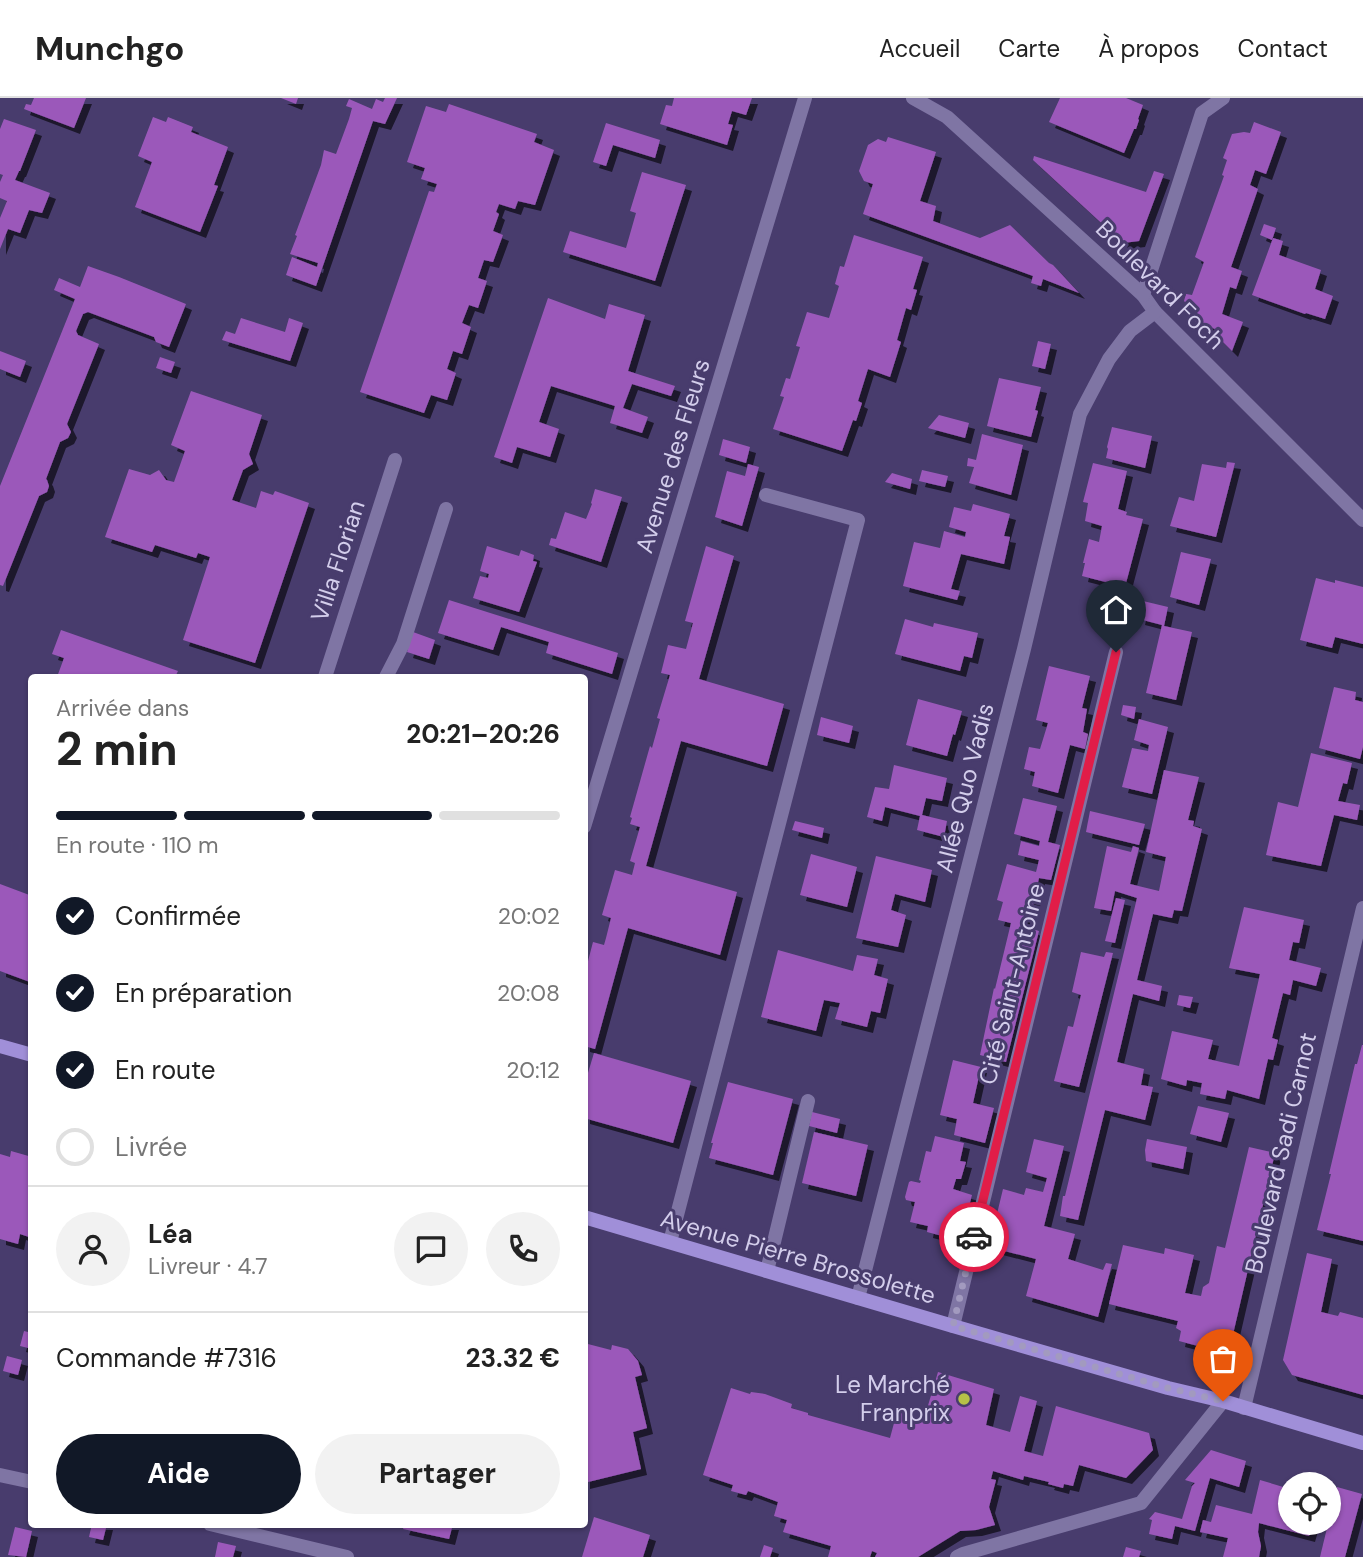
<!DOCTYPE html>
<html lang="fr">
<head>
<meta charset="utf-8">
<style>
	:root { --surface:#fff; --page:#f2f2f2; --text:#222; --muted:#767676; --line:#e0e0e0; --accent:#111827 }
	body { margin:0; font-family:"DM Sans",sans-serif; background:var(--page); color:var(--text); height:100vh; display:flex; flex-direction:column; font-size:26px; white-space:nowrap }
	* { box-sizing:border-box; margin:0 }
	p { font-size:23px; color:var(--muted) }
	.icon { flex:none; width:38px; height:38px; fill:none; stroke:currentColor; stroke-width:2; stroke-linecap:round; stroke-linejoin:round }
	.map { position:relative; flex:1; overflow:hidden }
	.side { position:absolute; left:28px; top:576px; width:560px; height:854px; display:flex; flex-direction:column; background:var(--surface); border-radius:7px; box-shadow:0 2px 5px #0004 }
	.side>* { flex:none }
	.fabs { position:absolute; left:1278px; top:1374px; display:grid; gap:14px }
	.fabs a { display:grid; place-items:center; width:63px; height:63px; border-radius:50%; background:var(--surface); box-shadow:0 2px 5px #0004; font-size:35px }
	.pin { position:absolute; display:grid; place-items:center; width:60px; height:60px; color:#fff; margin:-72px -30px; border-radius:50% 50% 50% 0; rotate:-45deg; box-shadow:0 0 7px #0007 }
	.pin .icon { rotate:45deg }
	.courier { position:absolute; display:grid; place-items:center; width:70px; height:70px; margin:-35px; border:5px solid #e11d48; border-radius:50%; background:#fff; color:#222; box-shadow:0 2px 9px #0007 }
	.summary em { font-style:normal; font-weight:700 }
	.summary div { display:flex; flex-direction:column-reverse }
	.summary { display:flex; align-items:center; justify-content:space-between; height:119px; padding:0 28px }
	h1 { font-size:46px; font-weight:700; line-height:52px }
	.bar { display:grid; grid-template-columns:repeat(4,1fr); gap:10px 7px; align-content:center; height:84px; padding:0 28px }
	.bar i { height:9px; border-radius:5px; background:var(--line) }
	.bar .active { background:var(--accent) }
	.bar p { grid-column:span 4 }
	.line { display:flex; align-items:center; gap:18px; padding:0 28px; border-top:2px solid var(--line) }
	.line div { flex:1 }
	.round { display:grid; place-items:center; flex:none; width:74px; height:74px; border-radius:37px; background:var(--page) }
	ol { padding:0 28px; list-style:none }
	li { display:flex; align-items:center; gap:21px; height:77px }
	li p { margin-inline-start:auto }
	li .icon { padding:7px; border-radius:50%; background:var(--accent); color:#fff; stroke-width:4 }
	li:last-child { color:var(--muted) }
	li i { width:38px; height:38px; border:4px solid var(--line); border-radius:50% }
	.button { display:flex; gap:14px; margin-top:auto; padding:14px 28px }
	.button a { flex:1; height:80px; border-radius:42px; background:var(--accent); color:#fff; font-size:28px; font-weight:700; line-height:80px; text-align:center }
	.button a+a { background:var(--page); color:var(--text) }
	header { display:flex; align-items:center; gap:42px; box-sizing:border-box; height:98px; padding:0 35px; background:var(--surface); border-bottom:2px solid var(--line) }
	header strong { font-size:33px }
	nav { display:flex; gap:38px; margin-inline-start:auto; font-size:24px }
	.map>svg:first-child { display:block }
	.building { fill:#9b59ba; filter:url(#shadow) }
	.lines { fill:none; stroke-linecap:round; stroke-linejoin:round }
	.service { stroke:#7f75a4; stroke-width:14 }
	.minor { stroke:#7f75a4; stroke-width:14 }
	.secondary { stroke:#a08fd8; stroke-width:14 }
	.done { stroke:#a29abf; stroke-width:7; stroke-dasharray:0 12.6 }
	.route { stroke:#e11d48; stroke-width:9 }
	.poi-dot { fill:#b6c148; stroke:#483c6d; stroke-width:2.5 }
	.labels { text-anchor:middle; stroke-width:6; stroke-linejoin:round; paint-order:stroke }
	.street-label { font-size:24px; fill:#d3cdeb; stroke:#483c6d }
	.poi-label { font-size:24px; fill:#d3cdeb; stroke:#483c6d; text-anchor:end }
</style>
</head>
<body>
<header>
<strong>Munchgo</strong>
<nav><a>Accueil</a><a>Carte</a><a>À propos</a><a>Contact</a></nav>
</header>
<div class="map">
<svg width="1363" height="1459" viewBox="0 0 1363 1459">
	<defs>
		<filter id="shadow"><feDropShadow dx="6" dy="6" stdDeviation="0" flood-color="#0009"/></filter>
	</defs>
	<rect width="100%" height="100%" fill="#483c6d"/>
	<!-- building -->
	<g class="building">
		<polygon points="34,0 86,0 74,30 24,11 26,6 31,7"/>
		<polygon points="281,0 298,0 296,6"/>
		<polygon points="385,0 397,0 385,26 373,23 316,188 286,177 292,159 317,169 318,165 290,156 297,138 295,137 321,67 324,52 336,56 349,21 352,10 346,8 349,1 372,11 376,1 383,4"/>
		<polygon points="674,0 752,0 746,17 732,13 728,26 733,27 727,47 660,26 666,7 672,8"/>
		<polygon points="1060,0 1126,0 1143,7 1138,21 1139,22 1136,31 1134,31 1124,55 1049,24"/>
		<polygon points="449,6 537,36 534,44 554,52 535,107 518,103 515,111 499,106 496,114 499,116 493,133 503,137 493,164 484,162 478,180 487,183 478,210 469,207 462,225 471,229 462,256 453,253 447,271 456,275 447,302 431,297 424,315 360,294 429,93 434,94 437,86 421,81 425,70 407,64 426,8 446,14"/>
		<polygon points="153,19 166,24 168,19 193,29 191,34 228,49 214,87 218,88 200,134 135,109 152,64 138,58"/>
		<polygon points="4,21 36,32 20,73 19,73 15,82 50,95 42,115 29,112 20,135 8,131 0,151 0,120 7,103 0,100 0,84 3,77 0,76 0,31"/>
		<polygon points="1254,24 1281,34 1266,76 1255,72 1250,87 1258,91 1231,169 1242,173 1236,191 1230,189 1222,216 1243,224 1232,253 1214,235 1215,231 1195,223 1197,217 1184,203 1186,196 1192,197 1204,164 1195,159 1224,78 1222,77 1227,62 1223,60 1232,36 1244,34 1250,35"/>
		<polygon points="606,25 660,42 655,60 613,47 606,68 593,64"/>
		<polygon points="888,39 936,54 920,103 936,108 933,123 980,140 1010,127 1049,165 1053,167 1079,195 1043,181 1041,188 1031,185 1033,178 863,116 873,86 864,83 859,73 868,47 878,41 886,44"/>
		<polygon points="1034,58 1146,94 1154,73 1164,76 1139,143 1123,145 1033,62"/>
		<polygon points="642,74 686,87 655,183 563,154 570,133 626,150 636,115 630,113"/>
		<polygon points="1264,126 1276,130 1272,142 1260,137"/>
		<polygon points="854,137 923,159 913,191 917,192 911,212 906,210 897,242 901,244 890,279 868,271 858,303 862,305 856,323 853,322 842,353 773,331 784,299 780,298 786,280 790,281 800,249 796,248 807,214 829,220 839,188 835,186 840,168 844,169"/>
		<polygon points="1273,140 1283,143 1279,157 1321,172 1315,191 1333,198 1325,221 1306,215 1305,216 1252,197"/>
		<polygon points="88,168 119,179 186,206 169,249 156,244 154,239 88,214 83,216 76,233 78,237 99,246 67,326 71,334 68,340 60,344 46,381 47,382 49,388 47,394 39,398 3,488 0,487 0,388 75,201 54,192 59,180 80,189"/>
		<polygon points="548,200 605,221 609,206 645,217 628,273 675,288 671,298 632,286 623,310 648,319 642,335 610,325 615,308 551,288 539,324 559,331 550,359 517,349 512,365 494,359"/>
		<polygon points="241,220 285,234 289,220 303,225 290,263 222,242 226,233 235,236"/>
		<polygon points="1038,243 1051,246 1045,271 1032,268"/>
		<polygon points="0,253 26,263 20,279 0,271"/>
		<polygon points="160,259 175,264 171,275 156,270"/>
		<polygon points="999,280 1041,289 1035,312 1038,313 1031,339 987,328"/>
		<polygon points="191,293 262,317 249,356 253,366 243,372 232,402 256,410 261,393 273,397 275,393 309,405 255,565 183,542 210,459 198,455 196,460 155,447 152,454 105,439 129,371 150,377 159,372 166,382 174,384 185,353 171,347"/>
		<polygon points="939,317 969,325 965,340 928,330"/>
		<polygon points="1112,329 1152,338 1145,370 1106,360 1108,351 1107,349"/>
		<polygon points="982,336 1023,347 1011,397 969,385 974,369 967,368 968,360 976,362"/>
		<polygon points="723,341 750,349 746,365 719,357"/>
		<polygon points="1227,364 1235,365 1216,439 1170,428 1179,399 1194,403 1202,366 1226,370"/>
		<polygon points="1093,365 1127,373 1118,411 1127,414 1126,417 1143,421 1125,489 1082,478 1085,465 1083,465 1089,441 1099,444 1102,428 1085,423 1088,405 1083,404"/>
		<polygon points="748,366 759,369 742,428 715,419 727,373 745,378"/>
		<polygon points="922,372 948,378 945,389 919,383"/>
		<polygon points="892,375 912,381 910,391 885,384"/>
		<polygon points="595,391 622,399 601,464 549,447 551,440 556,441 565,414 586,421 592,406 591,405"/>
		<polygon points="973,406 1010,416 1004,438 1010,439 1004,466 961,456 951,491 960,493 957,502 903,488 914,444 940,450 944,433 965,439 966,434 949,429 954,409 971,413"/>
		<polygon points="487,448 519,458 521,452 534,457 533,463 537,464 519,514 473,500 480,478 488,480 489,476 480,473"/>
		<polygon points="706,448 734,458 699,581 784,606 767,668 681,643 646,768 737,794 720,857 628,830 595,951 584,948 584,881 588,868 587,867 593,844 604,847 606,840 611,820 602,817 615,772 632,777 635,765 630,763 640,729 630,726 632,720 630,719 650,648 652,650 660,621 657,620 670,577 661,575 668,547 686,551 693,525 685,523"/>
		<polygon points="1181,454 1211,461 1199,507 1170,499"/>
		<polygon points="1316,480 1335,485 1335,482 1363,489 1363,546 1335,539 1332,550 1300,542"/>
		<polygon points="449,502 618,555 612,576 546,555 549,544 501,529 493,552 438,535"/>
		<polygon points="1143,503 1168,509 1164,528 1192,534 1176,602 1146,595 1162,527 1139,521"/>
		<polygon points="905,521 933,529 934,525 978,535 972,560 964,558 960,573 895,556"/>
		<polygon points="61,532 178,573 175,579 57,579 64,560 52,556"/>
		<polygon points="413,534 435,542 429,561 407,554"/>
		<polygon points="1049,568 1090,578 1082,610 1087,611 1083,634 1088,636 1085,651 1070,647 1058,695 1032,688 1035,674 1024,671 1029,649 1040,651 1048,625 1036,622"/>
		<polygon points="1334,589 1356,594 1355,602 1363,604 1363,649 1360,661 1319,650"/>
		<polygon points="918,601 962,613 955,637 953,636 947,658 906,647"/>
		<polygon points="1123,607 1136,609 1134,621 1121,617"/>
		<polygon points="821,619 853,628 849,645 817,637"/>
		<polygon points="1139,621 1168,629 1152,696 1122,689 1132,650 1148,653 1149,647 1134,642"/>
		<polygon points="1311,655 1352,665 1347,686 1343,685 1338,703 1360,707 1357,722 1334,717 1321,768 1266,757 1278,704 1298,709"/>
		<polygon points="894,667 947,680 942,703 926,700 922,717 947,723 944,739 917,732 920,718 885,709 882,723 867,719 875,689 889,691"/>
		<polygon points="1164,672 1199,679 1188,722 1194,723 1193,728 1202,731 1182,813 1174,812 1172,820 1153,816 1137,882 1162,888 1159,903 1133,896 1117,964 1144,971 1141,987 1153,989 1145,1022 1105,1012 1078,1122 1060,1118 1063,1098 1065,1098 1137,800 1115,793 1111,813 1094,810 1107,748 1131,754 1133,748 1139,750 1130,786 1159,793 1166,759 1146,754"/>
		<polygon points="1023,700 1057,708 1048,744 1060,747 1051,782 1039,780 1032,812 1026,811 1022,828 1039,833 1006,964 980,957 994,890 995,891 1011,825 998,822 1003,804 997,802 1007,766 1036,774 1039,762 1018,757 1021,743 1039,748 1040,743 1014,736"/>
		<polygon points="1090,713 1145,726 1139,747 1086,734"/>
		<polygon points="795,723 824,730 822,740 792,732"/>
		<polygon points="811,756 857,769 847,809 800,797"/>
		<polygon points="876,758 932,772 925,804 895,796 891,812 906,817 898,849 856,840"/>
		<polygon points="0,786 32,798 32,879 30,884 0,873"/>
		<polygon points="1116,800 1125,802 1115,845 1105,843"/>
		<polygon points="1244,809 1304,822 1299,845 1293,844 1289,862 1321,870 1316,888 1293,882 1290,897 1283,895 1272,940 1278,942 1273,962 1268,961 1259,1001 1227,992 1225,1001 1200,996 1202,985 1187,982 1186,988 1161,981 1172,933 1213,942 1208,961 1239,968 1260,876 1229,870"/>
		<polygon points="778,852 853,873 857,857 878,861 874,877 888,881 880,915 871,913 867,929 835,921 840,905 824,902 816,933 761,919"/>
		<polygon points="1081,854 1104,859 1106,854 1113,855 1079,989 1054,983 1068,928 1073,929 1081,897 1072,894"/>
		<polygon points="1179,897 1193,899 1190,910 1177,907"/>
		<polygon points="1362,947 1363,947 1363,1143 1317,1132 1331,1076 1329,1076 1355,966 1357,966"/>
		<polygon points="594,955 691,983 673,1045 584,1020 584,988"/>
		<polygon points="953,962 981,969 973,1005 994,1010 985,1045 954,1037 957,1021 940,1017"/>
		<polygon points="728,984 793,1001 773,1077 709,1060 713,1045 711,1045"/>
		<polygon points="1198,1008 1229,1015 1221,1044 1190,1036"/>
		<polygon points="812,1014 840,1021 837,1035 809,1028"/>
		<polygon points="814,1034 868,1047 856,1098 802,1085"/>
		<polygon points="935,1038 964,1045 960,1063 966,1064 961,1081 956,1081 953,1091 972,1097 965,1124 959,1123 956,1135 951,1134 950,1140 927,1134 928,1128 910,1124 915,1104 906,1102 905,1099 909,1084 911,1083 920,1085 921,1083 919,1082 926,1053 931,1054"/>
		<polygon points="1034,1041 1064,1048 1044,1128 1075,1136 1068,1161 1103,1172 1106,1165 1112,1166 1098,1219 1026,1198 1036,1161 989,1149 1003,1091 1024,1097 1026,1090 1043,1094 1047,1080 1026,1074"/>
		<polygon points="1147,1041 1187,1049 1183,1071 1146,1063 1145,1052"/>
		<polygon points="1249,1049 1275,1055 1231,1245 1217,1253 1179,1243 1181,1233 1176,1230 1178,1223 1109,1206 1123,1147 1164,1156 1165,1150 1194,1157 1185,1195 1201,1198 1203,1189 1209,1185 1217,1148 1225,1150"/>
		<polygon points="11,1053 32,1059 32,1140 20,1136 18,1146 0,1141 0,1056 10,1059"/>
		<polygon points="1307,1155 1332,1161 1321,1214 1338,1218 1340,1214 1363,1220 1363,1297 1292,1277 1283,1262"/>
		<polygon points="24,1233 32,1235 32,1251 20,1248"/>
		<polygon points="584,1245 611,1252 612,1247 628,1251 638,1263 642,1277 635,1279 647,1330 633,1334 641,1371 584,1385"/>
		<polygon points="7,1258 22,1262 18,1277 3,1273"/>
		<polygon points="938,1274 994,1291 986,1327 1010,1334 1020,1298 1037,1303 1024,1353 1043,1358 1056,1308 1149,1335 1153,1352 1126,1380 1079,1367 1073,1388 1064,1386 1063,1390 1048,1386 1049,1384 1024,1378 1023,1382 993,1373 991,1381 996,1382 989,1409 995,1427 976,1432 960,1433 918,1459 875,1459 877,1455 872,1453 870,1459 828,1459 831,1448 783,1434 787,1422 774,1418 778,1404 748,1393 746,1397 731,1393 733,1387 703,1377 731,1290 750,1296 751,1294 765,1296 792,1306 791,1310 808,1315 808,1317 890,1340 897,1314 924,1321"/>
		<polygon points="1211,1352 1246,1363 1239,1389 1210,1380 1195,1433 1175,1428 1172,1441 1149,1436 1152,1422 1149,1421 1155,1414 1182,1421 1192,1388 1195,1385 1185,1382"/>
		<polygon points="1260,1382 1290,1391 1290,1424 1313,1424 1309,1438 1259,1425 1258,1434 1261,1448 1259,1459 1223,1459 1228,1440 1200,1434 1203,1422 1211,1424 1216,1407 1252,1416"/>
		<polygon points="1337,1389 1362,1396 1345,1459 1320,1459"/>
		<polygon points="594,1419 650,1437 643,1459 582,1459"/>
		<polygon points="92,1426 107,1426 103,1442 89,1439"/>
		<polygon points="405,1426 453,1426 449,1441 403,1431"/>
		<polygon points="15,1429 32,1433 26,1459 8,1457"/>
		<polygon points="218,1444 236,1448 233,1459 215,1459"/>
		<polygon points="764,1447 773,1450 770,1459 760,1459"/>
		<polygon points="1126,1449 1141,1453 1139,1459 1123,1459"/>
	</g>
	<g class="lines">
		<!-- service -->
		<g class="service">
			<polyline points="386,579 403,546 446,411"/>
			<polyline points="670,1144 858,422 766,397"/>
			<polyline points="767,1173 808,1003"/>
			<polyline points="953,1228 1116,554"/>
		</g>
		<!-- minor -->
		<g class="minor">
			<polyline points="913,0 947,19 1143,197 1155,214 1363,422"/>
			<polyline points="1143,197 1202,15 1223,0"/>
			<polyline points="325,579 395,362"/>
			<polyline points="584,729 805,0"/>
			<polyline points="858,1200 1024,551 1080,316 1109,261 1130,233 1155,214"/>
			<polyline points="1244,1310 1363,810"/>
			<polyline points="0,1377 32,1384"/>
			<polyline points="210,1426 347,1459"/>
			<polyline points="957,1459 963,1456 1141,1405 1223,1303"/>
		</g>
		<!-- secondary -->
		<g class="secondary">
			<polyline points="0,948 32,957"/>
			<polyline points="584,1119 953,1228 1168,1290 1223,1303 1363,1345"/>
		</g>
	</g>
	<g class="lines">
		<!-- done -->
		<polyline class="done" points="974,1139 953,1228 1168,1290 1223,1303"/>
		<!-- route -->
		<polyline class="route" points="974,1139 1116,554"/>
	</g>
	<!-- markers -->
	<circle class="poi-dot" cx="964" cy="1301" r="7"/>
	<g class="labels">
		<!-- street labels -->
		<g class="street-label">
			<text transform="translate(1160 187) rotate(45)" y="8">Boulevard Foch</text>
			<text transform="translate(673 358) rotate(-73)" y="8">Avenue des Fleurs</text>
			<text transform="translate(338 463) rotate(-72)" y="8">Villa Florian</text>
			<text transform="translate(965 690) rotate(-76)" y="8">Allée Quo Vadis</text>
			<text transform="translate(1012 886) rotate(-76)" y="8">Cité Saint-Antoine</text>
			<text transform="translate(1281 1055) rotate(-77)" y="8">Boulevard Sadi Carnot</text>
			<text transform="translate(798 1159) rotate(16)" y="8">Avenue Pierre Brossolette</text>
		</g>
		<!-- poi labels -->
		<g class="poi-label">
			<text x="950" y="1295">Le Marché<tspan x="950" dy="28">Franprix</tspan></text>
		</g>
	</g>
</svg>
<div class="fabs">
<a><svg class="icon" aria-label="locate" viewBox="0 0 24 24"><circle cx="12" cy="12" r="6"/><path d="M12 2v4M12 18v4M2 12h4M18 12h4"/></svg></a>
</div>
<div class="pin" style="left:1223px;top:1303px;background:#ea580c"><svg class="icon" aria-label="bag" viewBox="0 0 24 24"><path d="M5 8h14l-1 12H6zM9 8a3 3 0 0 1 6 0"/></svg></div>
<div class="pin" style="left:1116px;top:554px;background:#1f2937"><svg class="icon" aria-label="home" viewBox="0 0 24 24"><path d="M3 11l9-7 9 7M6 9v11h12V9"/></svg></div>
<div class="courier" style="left:974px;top:1139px"><svg class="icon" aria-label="car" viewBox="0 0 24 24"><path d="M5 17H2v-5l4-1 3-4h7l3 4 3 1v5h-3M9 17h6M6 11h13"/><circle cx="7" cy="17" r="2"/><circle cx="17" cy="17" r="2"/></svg></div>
<section class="side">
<div class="summary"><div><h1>2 min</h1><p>Arrivée dans</p></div><em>20:21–20:26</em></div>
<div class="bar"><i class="active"></i><i class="active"></i><i class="active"></i><i></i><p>En route · 110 m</p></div>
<ol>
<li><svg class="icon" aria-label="check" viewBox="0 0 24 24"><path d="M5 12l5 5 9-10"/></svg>Confirmée<p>20:02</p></li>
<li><svg class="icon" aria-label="check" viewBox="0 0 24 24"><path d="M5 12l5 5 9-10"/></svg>En préparation<p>20:08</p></li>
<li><svg class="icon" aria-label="check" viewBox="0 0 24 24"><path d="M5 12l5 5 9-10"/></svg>En route<p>20:12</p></li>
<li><i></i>Livrée</li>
</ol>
<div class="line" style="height:126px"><a class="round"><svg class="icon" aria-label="person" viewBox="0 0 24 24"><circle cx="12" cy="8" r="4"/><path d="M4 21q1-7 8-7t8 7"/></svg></a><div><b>Léa</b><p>Livreur · 4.7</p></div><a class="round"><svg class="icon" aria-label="chat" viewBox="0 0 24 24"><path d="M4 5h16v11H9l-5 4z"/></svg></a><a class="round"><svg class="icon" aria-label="phone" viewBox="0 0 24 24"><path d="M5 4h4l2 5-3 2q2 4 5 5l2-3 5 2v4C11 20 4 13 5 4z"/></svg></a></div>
<div class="line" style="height:91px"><div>Commande #7316</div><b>23.32 €</b></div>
<div class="button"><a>Aide</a><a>Partager</a></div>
</section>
</div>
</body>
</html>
